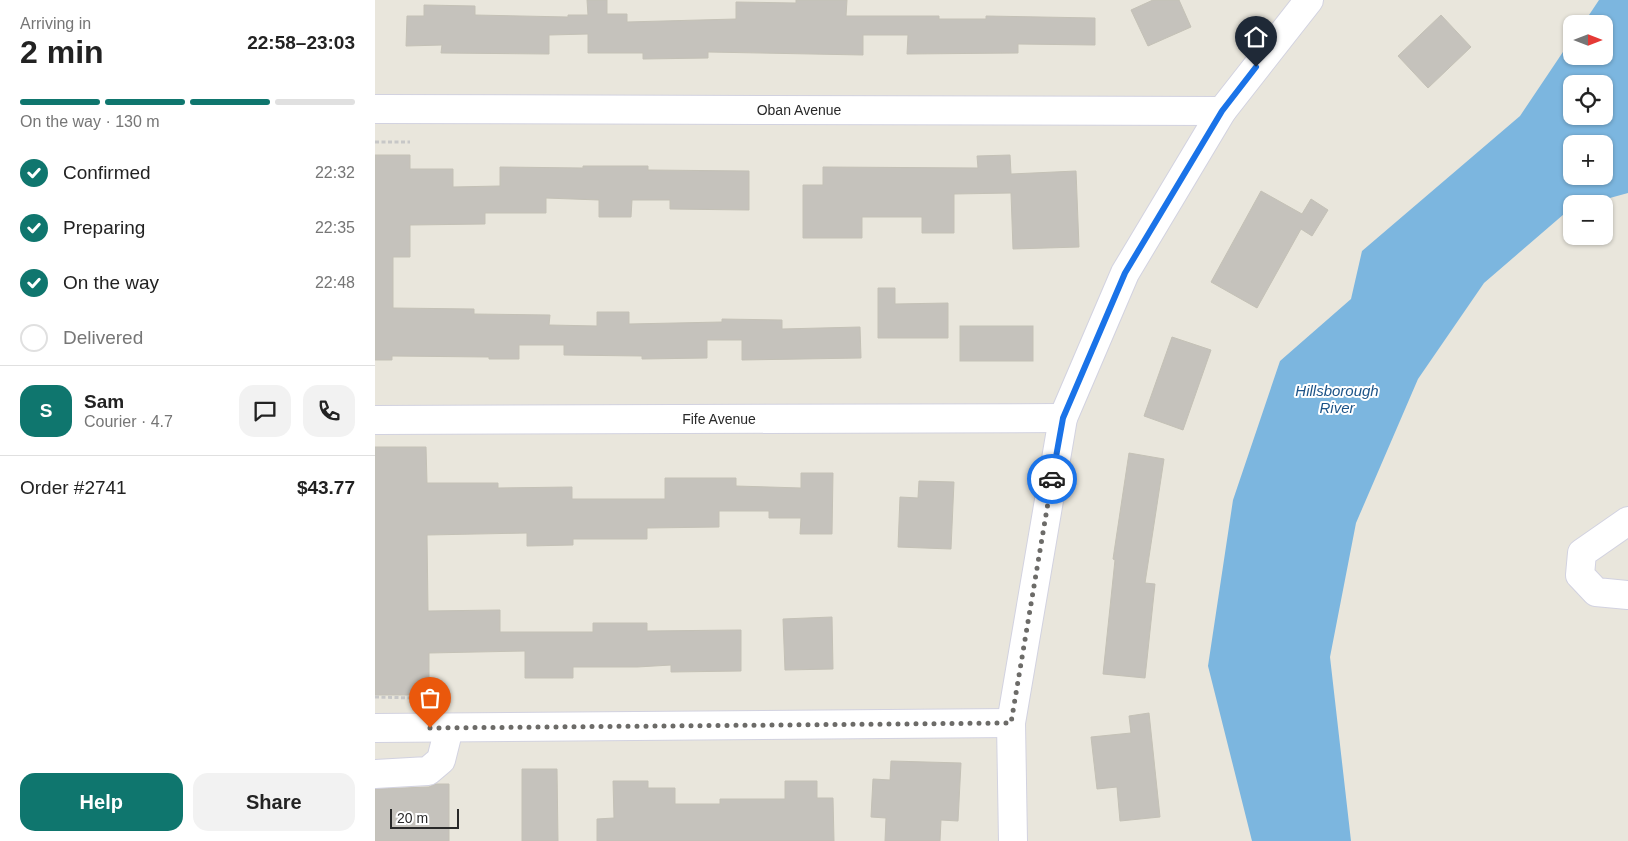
<!DOCTYPE html>
<html lang="en">
<head>
<meta charset="utf-8">
<style>
	:root { --surface:#fff; --page:#f2f2f2; --text:#222; --muted:#767676; --line:#e0e0e0; --accent:#0f766e }
	body { margin:0; font-family:Arial,sans-serif; background:var(--page); color:var(--text); height:100vh; display:flex; flex-direction:column; font-size:19px; white-space:nowrap }
	* { box-sizing:border-box; margin:0 }
	p { font-size:16px; color:var(--muted) }
	.icon { flex:none; width:28px; height:28px; fill:none; stroke:currentColor; stroke-width:2; stroke-linecap:round; stroke-linejoin:round }
	.map { position:relative; flex:1; overflow:hidden }
	.drawer { display:flex; flex-direction:column; background:var(--surface); width:375px }
	.drawer>* { flex:none }
	.needle { width:32px; rotate:90deg }
	.tools { position:absolute; left:1188px; top:15px; display:grid; gap:10px }
	.tools a { display:grid; place-items:center; width:50px; height:50px; border-radius:10px; background:var(--surface); box-shadow:0 1px 4px #0004; font-size:25px }
	.scale { position:absolute; left:15px; bottom:12px; width:69px; box-sizing:border-box; padding-left:5px; border:2px solid #292929; border-top:0; font-size:14px; line-height:18px; white-space:nowrap; color:#292929; -webkit-text-stroke:4px #fff; paint-order:stroke }
	.pin { position:absolute; display:grid; place-items:center; width:42px; height:42px; color:#fff; margin:-51px -21px; border-radius:50% 50% 50% 0; rotate:-45deg; box-shadow:0 0 5px #0007 }
	.pin .icon { rotate:45deg }
	.courier { position:absolute; display:grid; place-items:center; width:50px; height:50px; margin:-25px; border:4px solid #1a73e8; border-radius:50%; background:#fff; color:#222; box-shadow:0 1px 6px #0007 }
	.overview em { font-style:normal; font-weight:700 }
	.overview div { display:flex; flex-direction:column-reverse }
	.overview { display:flex; align-items:center; justify-content:space-between; height:85px; padding:0 20px }
	h1 { font-size:32px; font-weight:700; line-height:38px }
	.bar { display:grid; grid-template-columns:repeat(4,1fr); gap:8px 5px; align-content:center; height:60px; padding:0 20px }
	.bar i { height:6px; border-radius:4px; background:var(--line) }
	.bar .selected { background:var(--accent) }
	.bar p { grid-column:span 4 }
	.line { display:flex; align-items:center; gap:12px; padding:0 20px; border-top:1px solid var(--line) }
	.line div { flex:1 }
	.round { display:grid; place-items:center; flex:none; width:52px; height:52px; border-radius:15px; background:var(--page) }
	ol { padding:0 20px; list-style:none }
	li { display:flex; align-items:center; gap:15px; height:55px }
	li p { margin-inline-start:auto }
	li .icon { padding:5px; border-radius:50%; background:var(--accent); color:#fff; stroke-width:4 }
	li:last-child { color:var(--muted) }
	li i { width:28px; height:28px; border:2px solid var(--line); border-radius:50% }
	.primary-button { display:flex; gap:10px; margin-top:auto; padding:10px 20px }
	.primary-button a { flex:1; height:58px; border-radius:15px; background:var(--accent); color:#fff; font-size:20px; font-weight:700; line-height:58px; text-align:center }
	.primary-button a+a { background:var(--page); color:var(--text) }
	main { display:flex; flex:1; min-height:0 }
	.map>svg:first-child { display:block }
	.water { fill:#7cb6df; fill-rule:evenodd }
	.building { fill:#c5c2bc; stroke:#c4c1b6 }
	.lines { fill:none; stroke-linecap:round; stroke-linejoin:round }
	.minor-casing { stroke:#d2d2e0; stroke-width:30 }
	.path { stroke:#c7c7c7; stroke-width:3; stroke-dasharray:4 2.5; stroke-linecap:butt }
	.minor { stroke:#fff; stroke-width:28 }
	.done { stroke:#6c6b68; stroke-width:5; stroke-dasharray:0 9 }
	.route { stroke:#1a73e8; stroke-width:6 }
	.labels { text-anchor:middle; stroke-width:4; stroke-linejoin:round; paint-order:stroke }
	.street-label { font-size:14px; fill:#292929; stroke:#fff }
	.water-label { font-size:15px; font-style:italic; fill:#1d5488; stroke:#fff }
</style>
</head>
<body>
<main>
<section class="drawer">
<div class="overview"><div><h1>2 min</h1><p>Arriving in</p></div><em>22:58–23:03</em></div>
<div class="bar"><i class="selected"></i><i class="selected"></i><i class="selected"></i><i></i><p>On the way · 130 m</p></div>
<ol>
<li><svg class="icon" aria-label="check" viewBox="0 0 24 24"><path d="M5 12l5 5 9-10"/></svg>Confirmed<p>22:32</p></li>
<li><svg class="icon" aria-label="check" viewBox="0 0 24 24"><path d="M5 12l5 5 9-10"/></svg>Preparing<p>22:35</p></li>
<li><svg class="icon" aria-label="check" viewBox="0 0 24 24"><path d="M5 12l5 5 9-10"/></svg>On the way<p>22:48</p></li>
<li><i></i>Delivered</li>
</ol>
<div class="line" style="height:90px"><b class="round" style="background:var(--accent);color:#fff">S</b><div><b>Sam</b><p>Courier · 4.7</p></div><a class="round"><svg class="icon" aria-label="chat" viewBox="0 0 24 24"><path d="M4 5h16v11H9l-5 4z"/></svg></a><a class="round"><svg class="icon" aria-label="phone" viewBox="0 0 24 24"><path d="M5 4h4l2 5-3 2q2 4 5 5l2-3 5 2v4C11 20 4 13 5 4z"/></svg></a></div>
<div class="line" style="height:65px"><div>Order #2741</div><b>$43.77</b></div>
<div class="primary-button"><a>Help</a><a>Share</a></div>
</section>
<div class="map">
<svg width="1253" height="841" viewBox="0 0 1253 841">
	<rect width="100%" height="100%" fill="#e9e6dc"/>
	<!-- water -->
	<path class="water" d="M1224,0H1253V193L1213,204H1196V208L1109,283L1043,379L981,523L955,657L976,841H877L833,666L858,500L905,361L976,299L987,251L1145,116L1196,40V56H1229V24H1208ZM1196,84H1229V116H1196ZM1196,144H1229V176H1196Z"/>
	<!-- building -->
	<g class="building">
		<polygon points="212,0 232,0 232,14 252,14 252,22 361,19 361,2 421,3 421,0 472,0 471,16 564,16 564,19 611,19 611,16 720,18 720,45 643,44 643,53 532,54 533,35 488,35 488,55 333,52 333,58 268,59 268,53 213,53 213,34 174,35 174,54 66,53 67,45 31,46 32,16 49,16 49,5 100,6 100,15 193,17 193,15 213,15"/>
		<polygon points="778,0 804,0 816,27 773,46 756,10"/>
		<polygon points="1066,15 1096,47 1053,88 1023,56"/>
		<polygon points="0,155 35,155 35,169 78,169 78,187 125,186 125,167 208,168 208,166 273,166 273,170 374,171 374,210 295,209 295,200 257,200 256,217 224,217 224,200 171,198 171,213 110,213 110,224 35,225 35,257 18,257 18,308 99,309 99,314 175,315 174,325 222,326 222,312 254,312 254,324 347,322 347,319 407,320 407,329 485,327 486,358 367,360 367,340 332,340 332,358 267,359 267,356 189,355 189,345 144,345 144,359 114,359 114,357 17,356 17,360 0,360"/>
		<polygon points="635,155 636,174 701,171 704,247 638,249 636,193 579,194 579,233 547,233 547,217 487,217 487,238 428,238 428,185 448,185 448,167 603,168 602,156"/>
		<polygon points="886,191 927,214 936,199 953,210 937,236 926,229 882,308 836,282"/>
		<polygon points="503,288 520,288 520,304 573,303 573,338 503,338"/>
		<rect x="585" y="326" width="73" height="35"/>
		<polygon points="797,337 836,350 808,430 769,416"/>
		<polygon points="0,447 51,447 52,483 123,483 123,488 197,487 197,499 290,499 290,478 361,478 361,486 426,488 426,473 458,473 457,534 425,534 426,518 394,518 394,511 344,511 344,527 272,528 272,539 198,539 198,545 152,546 152,533 52,535 53,611 125,610 125,632 218,632 218,623 272,623 272,631 366,630 366,671 296,672 296,665 262,667 198,667 198,678 150,678 150,651 54,653 54,695 0,695"/>
		<polygon points="754,453 789,459 770,583 780,584 770,678 728,674 740,560 738,559"/>
		<polygon points="544,481 579,482 576,549 523,547 525,497 543,498"/>
		<polygon points="457,617 458,669 410,670 408,619"/>
		<polygon points="774,713 785,817 745,821 742,787 722,789 716,737 756,733 754,716"/>
		<polygon points="516,761 586,763 583,821 566,820 565,841 510,841 511,818 496,817 498,779 515,780"/>
		<polygon points="147,769 182,769 183,841 147,841"/>
		<polygon points="238,781 273,781 273,788 300,788 300,804 345,804 345,799 410,799 410,781 442,781 442,798 458,798 459,841 222,841 222,819 239,818"/>
		<polygon points="60,784 74,784 74,841 0,841 0,789 54,787"/>
	</g>
	<g class="lines">
		<!-- minor casing -->
		<g class="minor-casing">
			<g id="minor">
				<polyline points="0,109 847,111"/>
				<polyline points="0,420 688,418"/>
				<polyline points="1253,521 1207,553 1205,575 1221,592 1253,595"/>
				<polyline points="0,728 636,723"/>
				<polyline points="0,774 53,771 66,760 74,728"/>
				<polyline points="638,841 636,723 688,418 750,273 847,111 934,0"/>
			</g>
		</g>
		<!-- path -->
		<g class="path">
			<polyline points="0,142 35,142"/>
			<polyline points="0,697 39,698"/>
		</g>
		<!-- minor -->
		<use href="#minor" class="minor"/>
	</g>
	<g class="lines">
		<!-- done -->
		<polyline class="done" points="55,728 636,723 677,479"/>
		<!-- route -->
		<polyline class="route" points="677,479 688,418 750,273 847,111 881,67"/>
	</g>
	<g class="labels">
		<!-- street labels -->
		<g class="street-label">
			<text x="424" y="115">Oban Avenue</text>
			<text x="344" y="424">Fife Avenue</text>
		</g>
		<!-- water labels -->
		<g class="water-label">
			<text x="962" y="396">Hillsborough<tspan x="962" dy="17">River</tspan></text>
		</g>
	</g>
</svg>
<div class="tools">
<a><svg class="needle" viewBox="-14 -14 28 28"><path d="M0-13l5 13h-10z" fill="#e53935"/><path d="M0 13l5-13h-10z" fill="#767676"/></svg></a>
<a><svg class="icon" aria-label="locate" viewBox="0 0 24 24"><circle cx="12" cy="12" r="6"/><path d="M12 2v4M12 18v4M2 12h4M18 12h4"/></svg></a>
<a>+</a>
<a>−</a>
</div>
<div class="scale">20 m</div>
<div class="pin" style="left:55px;top:728px;background:#ea580c"><svg class="icon" aria-label="bag" viewBox="0 0 24 24"><path d="M5 8h14l-1 12H6zM9 8a3 3 0 0 1 6 0"/></svg></div>
<div class="pin" style="left:881px;top:67px;background:#1f2937"><svg class="icon" aria-label="home" viewBox="0 0 24 24"><path d="M3 11l9-7 9 7M6 9v11h12V9"/></svg></div>
<div class="courier" style="left:677px;top:479px"><svg class="icon" aria-label="car" viewBox="0 0 24 24"><path d="M5 17H2v-5l4-1 3-4h7l3 4 3 1v5h-3M9 17h6M6 11h13"/><circle cx="7" cy="17" r="2"/><circle cx="17" cy="17" r="2"/></svg></div>
</div>
</main>
</body>
</html>
